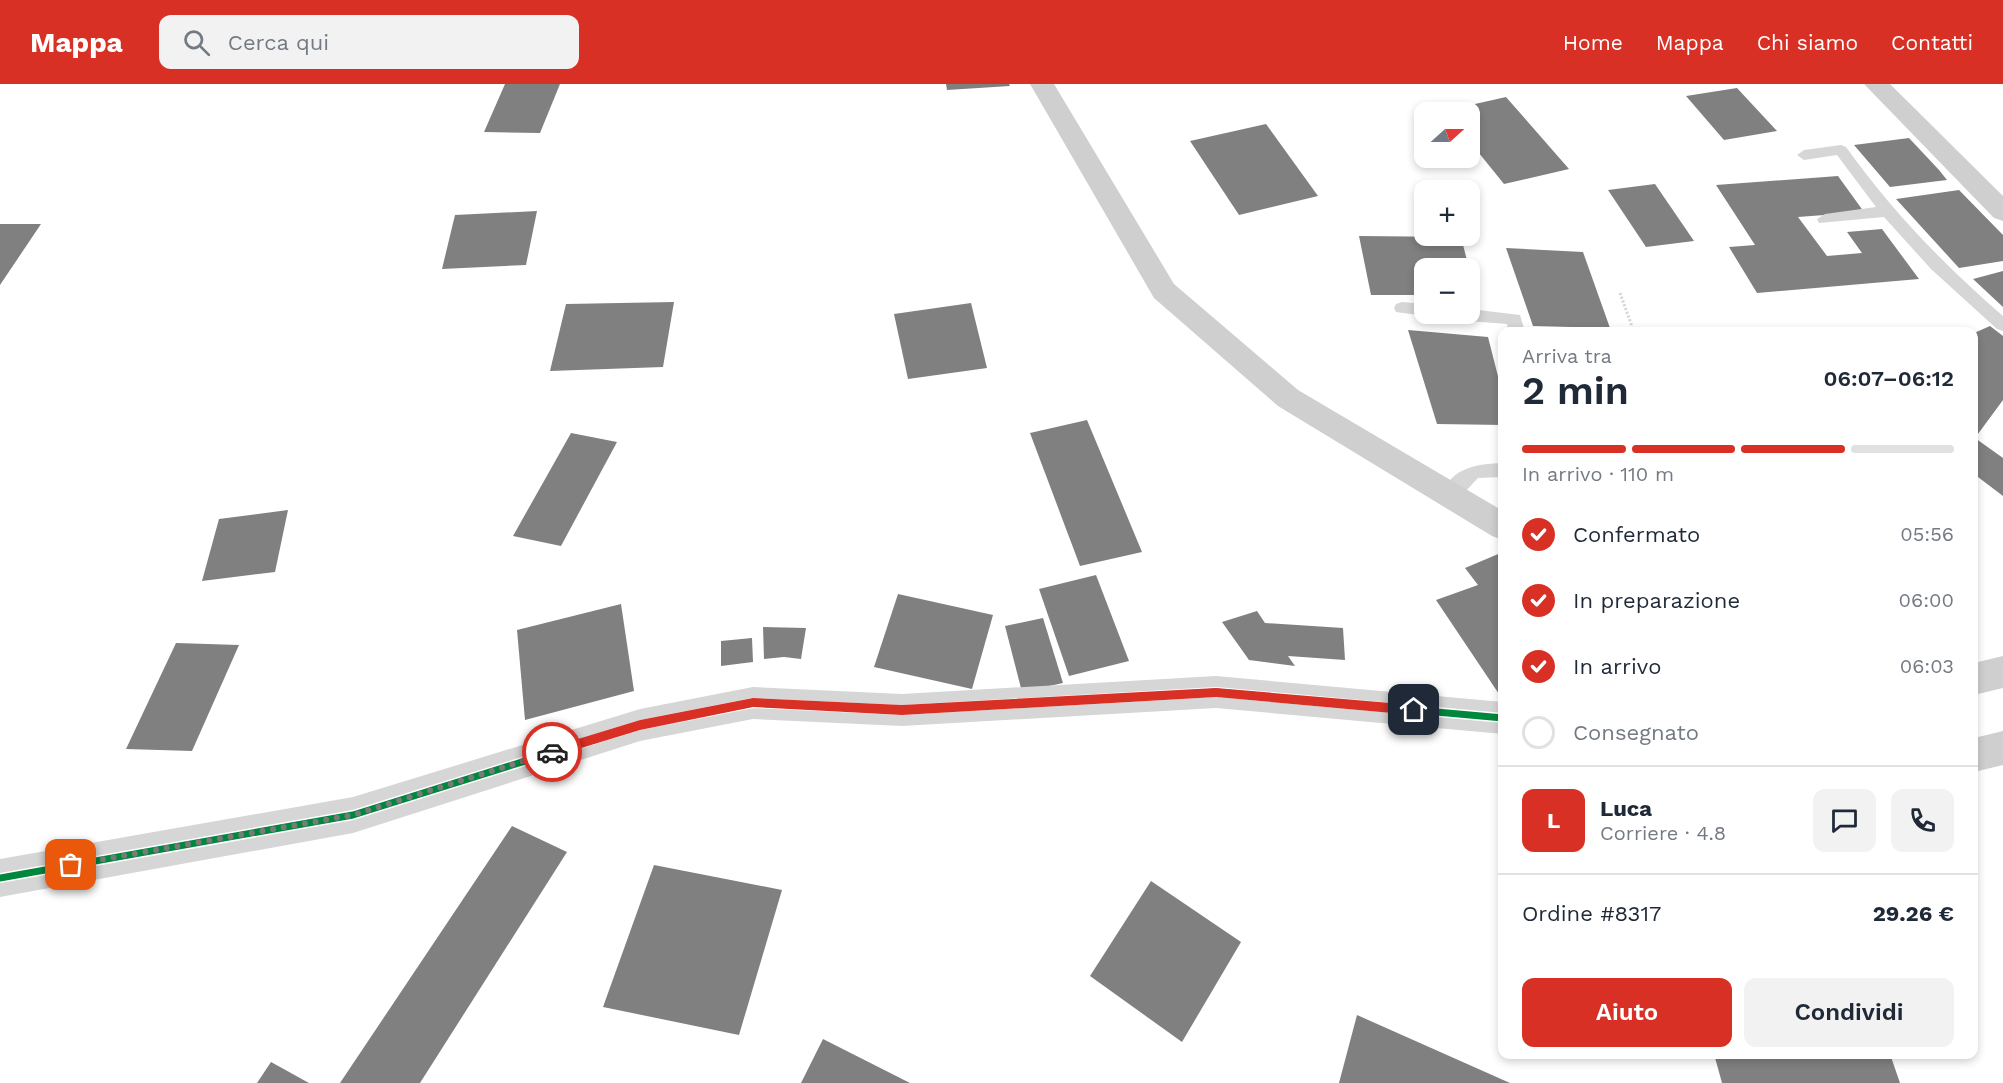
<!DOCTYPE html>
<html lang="it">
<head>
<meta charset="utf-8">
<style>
	:root { --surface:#fff; --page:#f2f2f3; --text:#1f2937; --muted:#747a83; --line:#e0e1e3; --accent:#d93025 }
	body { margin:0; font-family:"Work Sans",sans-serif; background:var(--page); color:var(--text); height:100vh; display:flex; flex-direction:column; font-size:22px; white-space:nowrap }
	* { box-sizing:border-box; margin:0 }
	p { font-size:20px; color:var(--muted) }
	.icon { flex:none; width:33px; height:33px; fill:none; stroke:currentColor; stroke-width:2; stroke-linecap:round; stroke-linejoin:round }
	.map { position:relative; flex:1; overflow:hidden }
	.sheet { position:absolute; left:1498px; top:243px; width:480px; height:732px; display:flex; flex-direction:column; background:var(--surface); border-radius:12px; box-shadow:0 3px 9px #0003 }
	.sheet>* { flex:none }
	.needle { width:39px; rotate:69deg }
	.tools { position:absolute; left:1414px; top:18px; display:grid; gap:12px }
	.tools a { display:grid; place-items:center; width:66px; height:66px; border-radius:12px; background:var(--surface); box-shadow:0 3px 9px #0003; font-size:30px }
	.pin { position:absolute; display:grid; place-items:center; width:51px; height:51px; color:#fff; margin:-26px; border-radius:12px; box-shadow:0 3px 9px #0006 }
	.courier { position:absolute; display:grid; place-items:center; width:60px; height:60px; margin:-30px; border:4px solid #d93025; border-radius:50%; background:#fff; color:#222; box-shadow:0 2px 8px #0007 }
	.summary em { font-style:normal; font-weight:600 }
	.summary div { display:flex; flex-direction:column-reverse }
	.summary { display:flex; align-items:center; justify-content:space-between; height:102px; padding:0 24px }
	h1 { font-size:39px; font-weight:600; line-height:45px }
	.bar { display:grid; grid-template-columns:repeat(4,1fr); gap:9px 6px; align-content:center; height:72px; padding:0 24px }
	.bar i { height:8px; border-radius:4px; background:var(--line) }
	.bar .current { background:var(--accent) }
	.bar p { grid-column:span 4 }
	.line { display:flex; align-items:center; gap:15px; padding:0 24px; border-top:2px solid var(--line) }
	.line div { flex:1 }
	.round { display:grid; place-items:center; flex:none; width:63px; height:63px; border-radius:12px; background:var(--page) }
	ol { padding:0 24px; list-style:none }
	li { display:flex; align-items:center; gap:18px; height:66px }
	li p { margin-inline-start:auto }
	li .icon { padding:6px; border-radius:50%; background:var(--accent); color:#fff; stroke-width:4 }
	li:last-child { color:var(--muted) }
	li i { width:33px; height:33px; border:3px solid var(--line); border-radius:50% }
	.action { display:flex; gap:12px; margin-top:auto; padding:12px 24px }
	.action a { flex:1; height:69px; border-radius:12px; background:var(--accent); color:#fff; font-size:24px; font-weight:600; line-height:69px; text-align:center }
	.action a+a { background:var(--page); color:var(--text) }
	header { display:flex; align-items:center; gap:36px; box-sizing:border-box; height:84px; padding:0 30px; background:var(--accent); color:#fff }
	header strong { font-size:28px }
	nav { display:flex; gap:33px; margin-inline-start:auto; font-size:21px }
	.search { width:420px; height:54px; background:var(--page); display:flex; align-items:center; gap:15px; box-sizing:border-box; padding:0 21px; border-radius:12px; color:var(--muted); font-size:22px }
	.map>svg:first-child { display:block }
	.building { fill:#808080 }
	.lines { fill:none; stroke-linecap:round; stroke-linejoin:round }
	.path { stroke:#d5d5d5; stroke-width:3; stroke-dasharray:2 2; stroke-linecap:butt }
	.service { fill:#d6d6d6; fill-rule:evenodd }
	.minor { fill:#d6d6d6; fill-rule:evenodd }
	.secondary { fill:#cfcfcf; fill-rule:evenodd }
	.cycleway-casing { stroke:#fff; stroke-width:10 }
	.cycleway { stroke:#00873e; stroke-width:7 }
	.route { fill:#d93025 }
	.done { stroke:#7a7a7a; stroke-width:6; stroke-dasharray:0 10.8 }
</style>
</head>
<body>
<header>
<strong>Mappa</strong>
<div class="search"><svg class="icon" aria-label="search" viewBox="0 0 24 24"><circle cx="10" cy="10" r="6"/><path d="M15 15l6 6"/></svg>Cerca qui</div>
<nav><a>Home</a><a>Mappa</a><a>Chi siamo</a><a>Contatti</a></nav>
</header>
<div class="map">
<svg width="2003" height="999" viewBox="0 0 2003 999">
	<rect width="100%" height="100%" fill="#fff"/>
	<!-- building -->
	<g class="building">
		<polygon points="505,0 560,0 540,49 484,48"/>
		<polygon points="946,0 1009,0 1010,2 947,6"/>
		<polygon points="1737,4 1777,47 1724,56 1686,12"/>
		<polygon points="1506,13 1569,85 1504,100 1470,58 1470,28 1444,27"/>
		<polygon points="1266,40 1318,112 1239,131 1190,57"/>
		<polygon points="1909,54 1939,86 1947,96 1890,103 1854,61"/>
		<polygon points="1838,92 1864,128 1798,133 1827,172 1862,169 1847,148 1882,145 1919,195 1757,209 1729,163 1755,161 1716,101"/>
		<polygon points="1655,100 1694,157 1646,163 1608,106"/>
		<polygon points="1959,106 2003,151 2003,177 1959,184 1896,115"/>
		<polygon points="537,127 526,181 442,185 455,131"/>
		<polygon points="0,140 41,140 0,201"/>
		<polygon points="1359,152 1461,153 1469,184 1425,184 1425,211 1371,211"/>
		<polygon points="1506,164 1583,168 1610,244 1533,242"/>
		<polygon points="2003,187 2003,223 1973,195"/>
		<polygon points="674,218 663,283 550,287 566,220"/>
		<polygon points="971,219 987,284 908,295 894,230"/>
		<polygon points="1990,242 2003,252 2003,316 1975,354 2003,374 2003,412 1974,390 1974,249"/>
		<polygon points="1408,246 1488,253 1503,312 1503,341 1437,340"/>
		<polygon points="1087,336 1142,468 1080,482 1030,349"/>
		<polygon points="571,349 617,358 561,462 513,452"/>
		<polygon points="288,426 275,488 202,497 219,435"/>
		<polygon points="1503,468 1503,616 1436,516 1478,501 1465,484"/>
		<polygon points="1096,491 1129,577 1069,592 1039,505"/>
		<polygon points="898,510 993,531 972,605 874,583"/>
		<polygon points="621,520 634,607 525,636 517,546"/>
		<polygon points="1257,527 1265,539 1343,544 1345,576 1288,572 1295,582 1249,576 1222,538"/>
		<polygon points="1043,534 1063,599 1022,608 1005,542"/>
		<polygon points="763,543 806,544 801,575 784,573 764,575"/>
		<polygon points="752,554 753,578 721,582 721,557"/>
		<polygon points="176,559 239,561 192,667 126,665"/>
		<polygon points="512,742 567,768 420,999 340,999"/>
		<polygon points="654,781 782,806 739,951 603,923"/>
		<polygon points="1151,797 1241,858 1182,958 1090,892"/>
		<polygon points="1357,931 1510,999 1339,999"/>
		<polygon points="823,955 910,999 801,999"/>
		<polygon points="1714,970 1890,970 1900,999 1722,999"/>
		<polygon points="271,978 309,999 257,999"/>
	</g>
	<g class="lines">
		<!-- path -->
		<polyline class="path" points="1620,209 1634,248"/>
		<!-- service -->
		<g class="service">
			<path d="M1841,61L1846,63C1891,126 1944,181 2003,232V247L1997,245L1931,185L1884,133L1819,139L1817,135L1825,130L1876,123L1837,71L1804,76L1797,71L1804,66Z"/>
			<polygon points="1402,218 1425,220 1425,230 1431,230 1425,232 1396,228 1394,224 1396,220"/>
			<polygon points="1470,225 1520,231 1525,248 1508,248 1507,240 1456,236 1448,230 1470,230"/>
			<path d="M1503,379V393L1478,394C1468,404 1457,421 1442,416L1440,411C1454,383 1475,380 1503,379Z"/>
		</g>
		<!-- minor -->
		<polygon class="minor" points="1216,592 1503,618 1503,650 1216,624 902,642 753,635 640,657 353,749 0,813 0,775 353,713 640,625 753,603 902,610"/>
		<!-- secondary -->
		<g class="secondary">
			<polygon points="1030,0 1054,0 1174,200 1298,306 1503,427 1503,456 1492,452 1278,322 1154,214"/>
			<polygon points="1864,0 1890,0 2003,112 2003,137 1994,134"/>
			<polygon points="2003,572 2003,604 1974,611 1974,579"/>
			<polygon points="2003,647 2003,681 1974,688 1974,654"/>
		</g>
		<!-- cycleway casing -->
		<g class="cycleway-casing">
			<polyline id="cycleway" points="0,794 353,731 640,641 753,619 902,626 1216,608 1503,634"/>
		</g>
		<!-- cycleway -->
		<use href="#cycleway" class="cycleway"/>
	</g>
	<!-- route -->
	<polygon class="route" points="1216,604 1414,621 1420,626 1414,631 1216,613 902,631 753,623 640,646 552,673 547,668 552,663 640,636 753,614 902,621"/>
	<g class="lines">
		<!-- done -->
		<polyline class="done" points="71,781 353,731 552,668"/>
	</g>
</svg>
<div class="tools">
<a><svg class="needle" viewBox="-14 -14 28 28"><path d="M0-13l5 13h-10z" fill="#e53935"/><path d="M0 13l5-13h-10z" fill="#747a83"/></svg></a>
<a>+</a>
<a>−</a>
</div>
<div class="pin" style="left:71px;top:781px;background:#ea580c"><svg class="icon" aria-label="bag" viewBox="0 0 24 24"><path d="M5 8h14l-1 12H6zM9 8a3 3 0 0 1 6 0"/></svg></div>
<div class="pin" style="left:1414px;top:626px;background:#1f2937"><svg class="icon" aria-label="home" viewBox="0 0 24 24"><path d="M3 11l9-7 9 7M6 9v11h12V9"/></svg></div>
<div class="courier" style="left:552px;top:668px"><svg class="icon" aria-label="car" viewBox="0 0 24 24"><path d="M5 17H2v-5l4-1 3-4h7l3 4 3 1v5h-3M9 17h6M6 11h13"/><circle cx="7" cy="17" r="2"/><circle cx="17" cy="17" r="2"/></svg></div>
<section class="sheet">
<div class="summary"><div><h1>2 min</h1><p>Arriva tra</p></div><em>06:07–06:12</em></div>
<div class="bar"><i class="current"></i><i class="current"></i><i class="current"></i><i></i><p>In arrivo · 110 m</p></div>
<ol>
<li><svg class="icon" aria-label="check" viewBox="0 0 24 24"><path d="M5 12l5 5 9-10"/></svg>Confermato<p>05:56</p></li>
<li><svg class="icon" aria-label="check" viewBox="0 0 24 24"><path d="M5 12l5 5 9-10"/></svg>In preparazione<p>06:00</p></li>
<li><svg class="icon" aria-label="check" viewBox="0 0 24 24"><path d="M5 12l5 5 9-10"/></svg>In arrivo<p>06:03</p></li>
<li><i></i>Consegnato</li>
</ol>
<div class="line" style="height:108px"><b class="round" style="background:var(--accent);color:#fff">L</b><div><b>Luca</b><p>Corriere · 4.8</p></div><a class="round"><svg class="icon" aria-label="chat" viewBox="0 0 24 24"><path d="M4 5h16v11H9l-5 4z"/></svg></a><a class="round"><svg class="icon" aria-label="phone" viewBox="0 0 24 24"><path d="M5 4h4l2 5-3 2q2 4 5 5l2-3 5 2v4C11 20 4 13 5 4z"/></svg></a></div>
<div class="line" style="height:78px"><div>Ordine #8317</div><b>29.26 €</b></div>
<div class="action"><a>Aiuto</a><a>Condividi</a></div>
</section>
</div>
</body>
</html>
